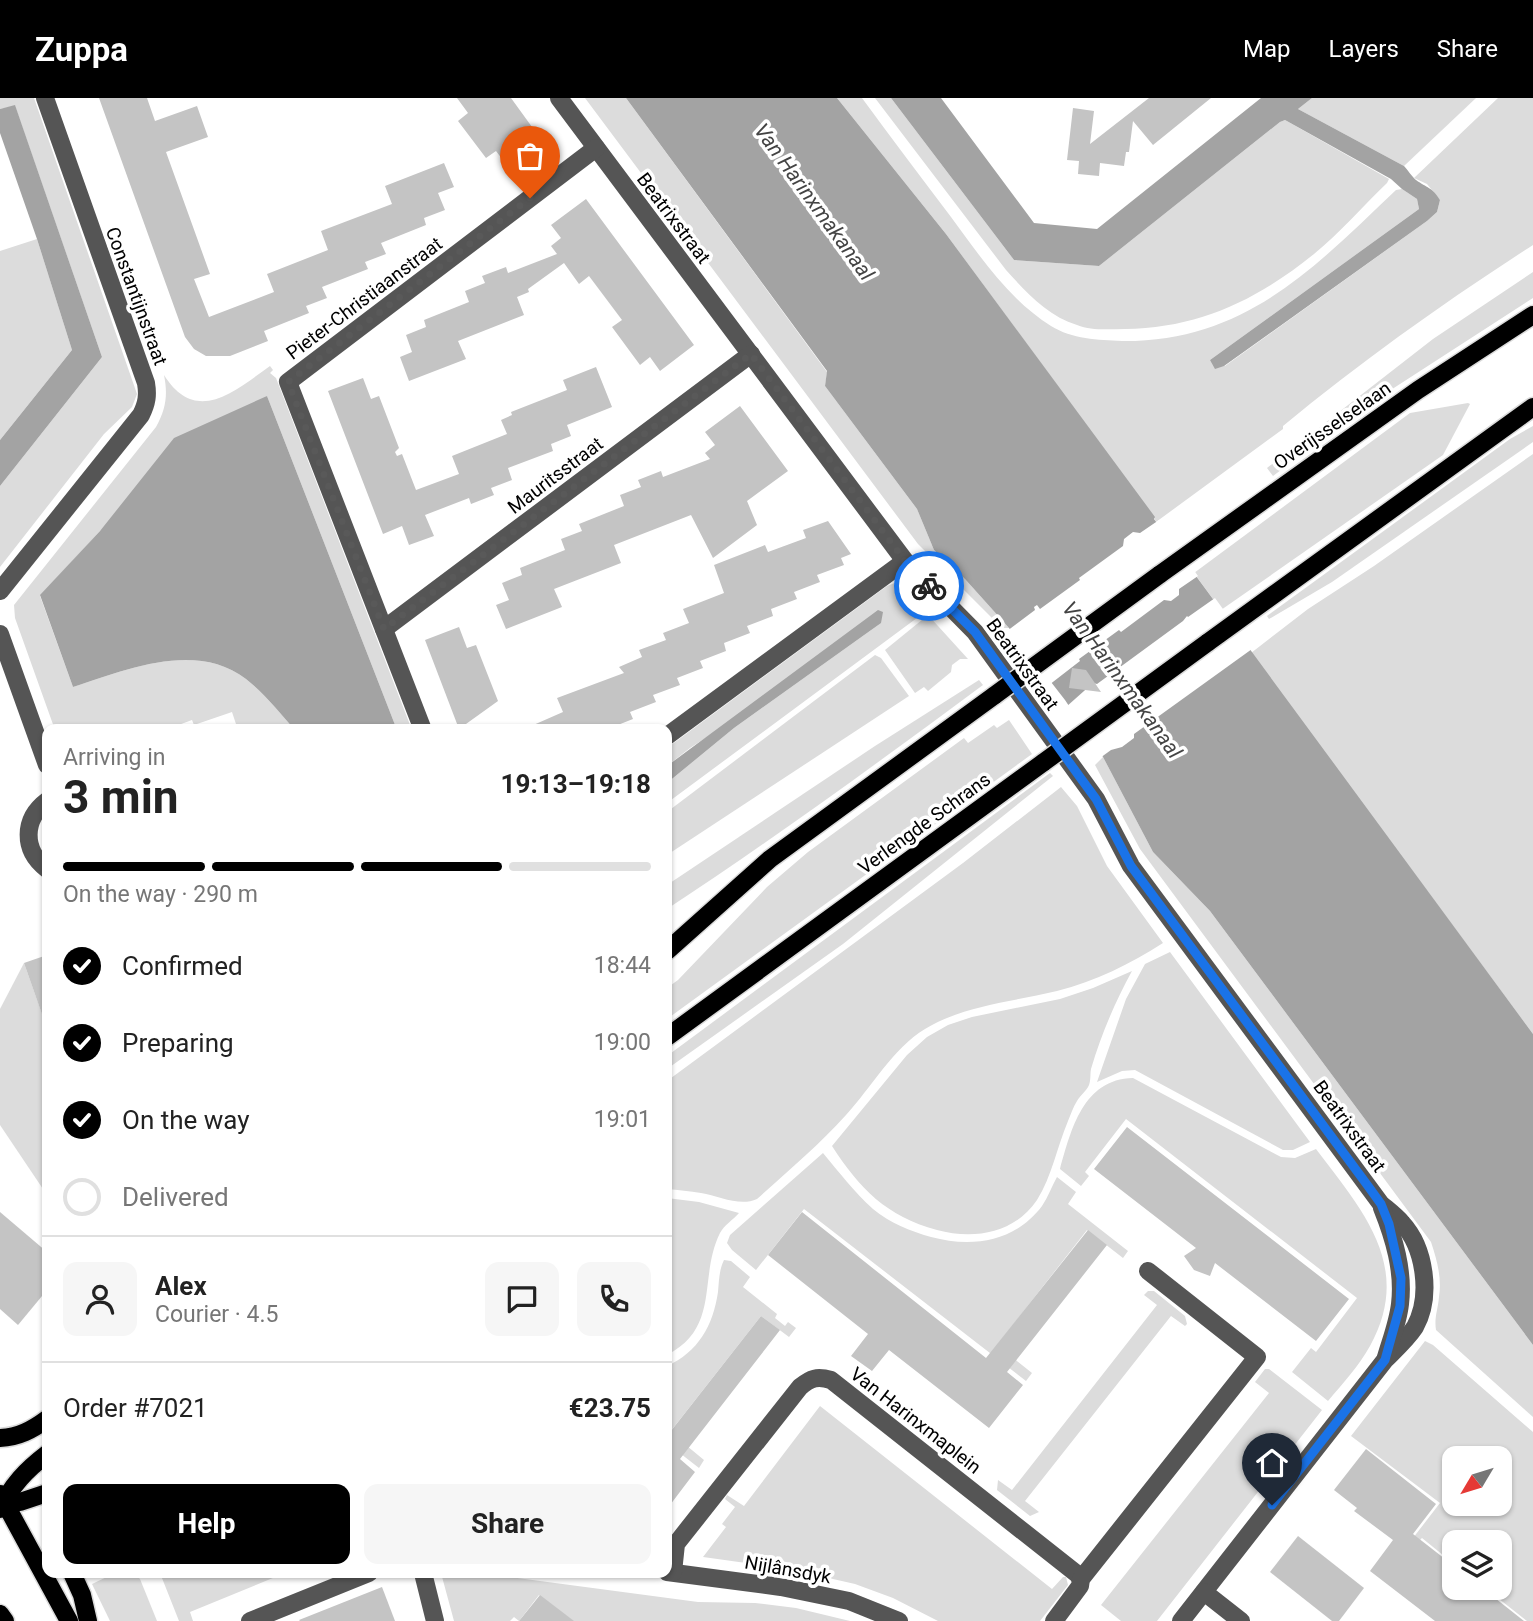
<!DOCTYPE html>
<html lang="en">
<head>
<meta charset="utf-8">
<style>
	:root { --surface:#fff; --page:#f6f6f6; --text:#222; --muted:#767676; --line:#e0e0e0; --accent:#000 }
	body { margin:0; font-family:Roboto,sans-serif; background:var(--page); color:var(--text); height:100vh; display:flex; flex-direction:column; font-size:26px; white-space:nowrap }
	* { box-sizing:border-box; margin:0 }
	p { font-size:23px; color:var(--muted) }
	.icon { flex:none; width:38px; height:38px; fill:none; stroke:currentColor; stroke-width:2; stroke-linecap:round; stroke-linejoin:round }
	.map { position:relative; flex:1; overflow:hidden }
	.panel { position:absolute; left:42px; top:626px; width:630px; height:854px; display:flex; flex-direction:column; background:var(--surface); border-radius:14px; box-shadow:0 2px 5px #0004 }
	.panel>* { flex:none }
	.needle { width:46px; rotate:232deg }
	.buttons { position:absolute; left:1442px; top:1348px; display:grid; gap:14px }
	.buttons a { display:grid; place-items:center; width:70px; height:70px; border-radius:14px; background:var(--surface); box-shadow:0 2px 5px #0004; font-size:35px }
	.pin { position:absolute; display:grid; place-items:center; width:60px; height:60px; color:#fff; margin:-72px -30px; border-radius:50% 50% 50% 0; rotate:-45deg; box-shadow:0 0 7px #0007 }
	.pin .icon { rotate:45deg }
	.courier { position:absolute; display:grid; place-items:center; width:70px; height:70px; margin:-35px; border:5px solid #1a73e8; border-radius:50%; background:#fff; color:#222; box-shadow:0 2px 9px #0007 }
	.summary em { font-style:normal; font-weight:700 }
	.summary div { display:flex; flex-direction:column-reverse }
	.summary { display:flex; align-items:center; justify-content:space-between; height:119px; padding:0 21px }
	h1 { font-size:46px; font-weight:700; line-height:52px }
	.bar { display:grid; grid-template-columns:repeat(4,1fr); gap:10px 7px; align-content:center; height:84px; padding:0 21px }
	.bar i { height:9px; border-radius:5px; background:var(--line) }
	.bar .active { background:var(--accent) }
	.bar p { grid-column:span 4 }
	.line { display:flex; align-items:center; gap:18px; padding:0 21px; border-top:2px solid var(--line) }
	.line div { flex:1 }
	.round { display:grid; place-items:center; flex:none; width:74px; height:74px; border-radius:14px; background:var(--page) }
	ol { padding:0 21px; list-style:none }
	li { display:flex; align-items:center; gap:21px; height:77px }
	li p { margin-inline-start:auto }
	li .icon { padding:7px; border-radius:50%; background:var(--accent); color:#fff; stroke-width:4 }
	li:last-child { color:var(--muted) }
	li i { width:38px; height:38px; border:4px solid var(--line); border-radius:50% }
	.primary-button { display:flex; gap:14px; margin-top:auto; padding:14px 21px }
	.primary-button a { flex:1; height:80px; border-radius:14px; background:var(--accent); color:#fff; font-size:28px; font-weight:700; line-height:80px; text-align:center }
	.primary-button a+a { background:var(--page); color:var(--text) }
	header { display:flex; align-items:center; gap:42px; box-sizing:border-box; height:98px; padding:0 35px; background:var(--accent); color:#fff }
	header strong { font-size:33px }
	nav { display:flex; gap:38px; margin-inline-start:auto; font-size:24px }
	.map>svg:first-child { display:block }
	.green { fill:#dcdcdc; fill-rule:evenodd }
	.water { fill:#a3a3a3 }
	.pier { fill:#fff }
	.building { fill:#c4c4c4 }
	.lines { fill:none; stroke-linecap:round; stroke-linejoin:round }
	.major-casing { stroke:#dbdbdb; stroke-width:21 }
	.minor { stroke:#555; stroke-width:18 }
	.major { stroke:#000; stroke-width:18 }
	.major-bridge-casing { stroke:#dbdbdb; stroke-width:21; stroke-linecap:butt }
	.major-bridge { stroke:#000; stroke-width:18 }
	.done { stroke:#595959; stroke-width:7; stroke-dasharray:0 12.6 }
	.route { stroke:#1a73e8; stroke-width:9 }
	.labels { text-anchor:middle; stroke-width:7; stroke-linejoin:round; paint-order:stroke }
	.street-label { font-size:19px; fill:#000; stroke:#fff }
	.water-label { font-size:21px; font-style:italic; fill:#444; stroke:#fff }
</style>
</head>
<body>
<header>
<strong>Zuppa</strong>
<nav><a>Map</a><a>Layers</a><a>Share</a></nav>
</header>
<div class="map">
<svg width="1533" height="1523" viewBox="0 0 1533 1523">
	<rect width="100%" height="100%" fill="#fff"/>
	<!-- green -->
	<g class="green">
		<polygon points="0,0 34,0 137,296 132,309 104,336 0,469 0,388 102,259 15,8 0,11"/>
		<polygon points="585,0 626,0 827,274 825,288 917,411 934,452 965,481 1009,530 998,530 991,519 918,446"/>
		<path d="M837,0H862C891,40 921,79 951,119C980,158 1008,201 1051,228C1072,241 1098,242 1122,243C1245,244 1314,170 1396,92L1402,91L1417,101L1419,111L1210,262L1225,268L1427,123L1437,114L1440,102L1427,86L1414,80L1498,0H1533V147C1446,203 1363,262 1283,328V331L1156,424L1154,419L946,136Z"/>
		<path d="M875,0H891L1014,162L1099,168L1280,24L1285,22L1389,81L1387,85C1363,108 1340,135 1314,156C1257,202 1199,230 1125,231C1109,231 1092,233 1077,227C1048,218 1026,194 1006,172Z"/>
		<polygon points="1312,0 1476,0 1404,68 1298,11"/>
		<polygon points="37,141 72,252 0,342 0,153"/>
		<polygon points="1533,174 1533,200 1366,308 1273,378 1267,370 1433,241"/>
		<path d="M270,268L273,272L270,275L276,280L412,632H397L267,298L100,433L40,498L73,589C125,572 196,542 246,581C264,595 279,614 295,632H238L232,614L194,627L192,622L165,632H55L15,520L14,507L156,329C166,311 168,297 164,277C196,328 235,293 270,268Z"/>
		<polygon points="1468,305 1470,306 1443,357 1221,512 1194,475 1410,315"/>
		<polygon points="1533,328 1533,344 1332,484 1269,521 1267,518 1510,341"/>
		<polygon points="1533,356 1533,936 1251,555 1308,511 1374,468"/>
		<polygon points="897,484 925,514 667,705 667,685 734,630 881,525 690,650 667,668 667,650 887,488"/>
		<polygon points="928,517 968,561 960,561 952,567 951,574 928,593 924,589 915,595 885,552"/>
		<polygon points="875,557 881,560 909,598 667,757 667,714"/>
		<path d="M979,582L983,587C879,664 775,740 667,811V787L875,648Z"/>
		<polygon points="1009,622 1032,656 667,921 667,890 678,882 767,789 808,754 964,640 968,645 994,627 997,630"/>
		<path d="M1103,659L1153,754L1210,813L1533,1247V1319L1436,1232C1434,1220 1438,1211 1439,1199C1442,1180 1437,1162 1431,1144L1140,751L1095,667Z"/>
		<polygon points="1050,675 1053,678 843,846 667,971 667,958"/>
		<path d="M1061,689L1077,708L1107,768L1163,845C1130,866 1096,883 1057,893C1012,904 965,907 925,931C893,950 871,990 846,1017C819,1047 787,1074 757,1101C740,1109 719,1098 701,1095C690,1093 678,1092 667,1091V983L963,765Z"/>
		<polygon points="1170,854 1310,1044 1293,1052 1283,1052 1135,972 1122,973 1097,984 1126,901 1145,866"/>
		<polygon points="24,865 47,930 47,1097 0,1027 0,911"/>
		<path d="M1132,873C1115,904 1101,937 1091,971C1090,976 1091,982 1089,987C1087,992 1080,998 1077,1003C1073,1009 1071,1016 1068,1023C1057,1049 1052,1078 1037,1102C1014,1136 973,1142 937,1132C886,1118 860,1091 832,1048L907,957L927,939L948,927L972,919L1060,901L1093,890Z"/>
		<path d="M1133,980L1281,1059L1295,1060L1316,1051C1362,1112 1414,1168 1370,1248C1359,1268 1343,1285 1328,1303L1292,1274L1311,1250L1316,1254L1357,1200L1126,1021L1085,1074L1089,1078L1081,1088L1060,1071C1071,1032 1083,981 1133,980Z"/>
		<path d="M823,1055C839,1074 854,1094 873,1111C890,1125 910,1133 931,1139C972,1150 1015,1144 1042,1108C1048,1099 1052,1088 1057,1079L1076,1094L1068,1106L1128,1153L1123,1160L1087,1132L997,1247L1032,1275L1026,1283L804,1111L756,1172L732,1152L727,1145L730,1137Z"/>
		<path d="M667,1100L699,1104L739,1115C733,1122 724,1127 720,1135C698,1179 721,1229 667,1257Z"/>
		<path d="M724,1162L731,1163L750,1179L743,1189L777,1216L775,1220L785,1228L788,1224L796,1230L789,1239L761,1218L670,1334L704,1362L699,1370L667,1345V1268C698,1254 713,1228 718,1194C719,1183 719,1172 724,1162Z"/>
		<polygon points="1148,1193 1154,1193 1185,1218 1187,1226 1185,1228 1171,1218 1025,1403 1039,1414 1030,1418 997,1392 998,1382 1012,1392 1157,1207 1144,1197"/>
		<path d="M1425,1243L1433,1247L1533,1334V1523H1527L1484,1489H1500V1444H1454V1466L1422,1440L1418,1444L1413,1440L1440,1405L1351,1338ZM1454,1360H1500V1405H1454Z"/>
		<polygon points="1265,1271 1269,1271 1322,1312 1157,1523 1121,1523 1101,1507 1269,1295 1255,1284"/>
		<polygon points="820,1308 1052,1491 1063,1479 1066,1479 1068,1487 1040,1523 938,1523 893,1500 855,1486 789,1471 703,1459 726,1429 722,1426 735,1409 725,1401 727,1397 744,1408"/>
		<polygon points="115,1475 134,1475 140,1481 157,1523 110,1523 92,1486"/>
		<polygon points="160,1475 285,1475 190,1514 193,1523 179,1523"/>
		<polygon points="441,1475 480,1475 698,1504 755,1505 796,1510 850,1523 573,1523 539,1497 519,1523 514,1519 510,1523 454,1523"/>
	</g>
	<!-- water -->
	<g class="water">
		<polygon points="626,0 837,0 946,136 1155,419 1154,421 1533,936 1533,1247 1210,813 1153,754 1103,659 1065,602 1009,530 965,481 934,452 917,411 825,288 827,273"/>
		<path d="M891,0H941L1034,125L1097,131L1261,0H1312L1298,11L1404,68C1408,72 1412,79 1416,82C1427,90 1432,89 1440,102L1437,114L1427,123L1224,268L1215,271L1210,262L1419,111L1417,101L1402,91L1391,81L1285,22L1280,24L1099,168L1014,162Z"/>
		<polygon points="15,7 102,259 0,388 0,342 72,252 37,141 0,35 0,11"/>
		<path d="M267,298L397,632H295C279,614 264,595 246,581C196,542 125,572 73,589L40,497L100,433L174,340Z"/>
		<polygon points="878,512 883,514 881,525 734,630 667,685 667,668"/>
	</g>
	<!-- pier -->
	<g class="pier">
		<polygon points="1159,422 1198,478 1179,491 1179,497 1171,503 1164,502 1121,534 1119,532 1079,561 1080,563 1049,587 1007,533 1035,512 1034,509 1037,507 1040,511 1080,482 1079,480 1123,448 1124,441 1133,434 1140,435"/>
		<polygon points="1215,500 1252,551 1134,636 1134,640 1122,649 1111,652 1100,660 1066,609 1093,585 1097,586 1183,523 1187,518 1188,519"/>
	</g>
	<!-- building -->
	<g class="building">
		<polygon points="99,0 147,0 155,23 197,8 208,39 166,54 210,176 194,181 209,219 274,194 267,176 328,152 321,133 392,106 385,88 444,65 454,89 438,95 445,112 424,120 426,127 381,145 386,156 365,164 368,171 322,189 327,200 306,208 309,215 264,233 268,243 230,258 206,258 194,251 185,239"/>
		<polygon points="457,0 511,0 540,40 506,66 496,53 486,60 458,23 468,15"/>
		<polygon points="1149,0 1211,0 1153,47 1133,23 1129,54 1126,54 1124,68 1100,65 1099,78 1078,76 1079,63 1067,62 1073,10 1094,13 1090,46"/>
		<polygon points="586,101 694,247 660,273 650,259 640,267 612,229 622,222 589,178 579,186 564,165 528,191 529,194 517,199 524,217 458,243 466,261 409,283 400,259 412,254 406,237 426,229 424,222 469,204 465,193 485,185 482,178 506,169 508,175 557,156 551,148 561,140 551,127"/>
		<polygon points="596,269 612,309 567,327 571,338 551,346 553,353 508,370 512,382 491,390 494,397 471,406 469,400 425,417 434,438 409,447 402,428 383,436 328,293 363,280 371,301 379,298 399,350 395,354 397,358 402,356 416,392 459,376 452,358 507,336 501,322 512,317 511,314 567,292 563,282"/>
		<polygon points="740,308 788,373 747,403 757,427 713,460 691,417 614,447 621,465 554,491 562,509 506,531 496,507 509,502 502,485 522,477 520,470 565,452 561,441 582,433 579,426 624,408 620,397 641,389 638,382 661,373 663,379 710,361 705,355 715,347 705,334"/>
		<polygon points="828,423 851,456 841,460 844,467 817,477 820,484 794,494 797,501 771,511 773,518 747,528 750,535 724,545 726,553 700,563 703,570 677,580 680,587 653,597 656,604 630,614 633,621 605,632 522,632 563,614 557,600 624,575 619,569 642,559 639,552 666,542 663,535 689,525 683,511 724,495 714,467 765,447 768,454 806,440 803,432"/>
		<polygon points="459,529 467,550 476,547 498,603 459,631 425,542"/>
		<polygon points="1072,570 1086,572 1101,594 1069,590"/>
		<polygon points="47,857 47,921 44,922 24,865"/>
		<polygon points="1127,1029 1349,1201 1316,1243 1215,1165 1210,1178 1194,1172 1184,1158 1196,1150 1094,1071"/>
		<polygon points="0,1114 47,1154 47,1192 18,1227 0,1211"/>
		<polygon points="802,1114 986,1260 1088,1132 1107,1147 1007,1274 1023,1287 989,1330 889,1252 872,1273 851,1258 868,1236 768,1157"/>
		<polygon points="761,1218 780,1232 680,1361 695,1374 667,1411 667,1338"/>
		<polygon points="1366,1351 1436,1406 1413,1436 1454,1468 1454,1489 1481,1489 1524,1523 1435,1523 1370,1473 1393,1442 1354,1413 1357,1410 1334,1392"/>
		<polygon points="1298,1438 1364,1490 1339,1523 1332,1523 1270,1474"/>
		<polygon points="382,1489 395,1523 300,1523 299,1522"/>
		<polygon points="540,1497 574,1523 519,1523"/>
	</g>
	<g class="lines">
		<!-- major casing -->
		<g class="major-casing">
			<g id="major">
				<polyline points="1159,477 1418,292 1533,217"/>
				<polyline points="1207,545 1533,309"/>
				<polyline points="667,853 770,761 995,597"/>
				<polyline points="667,939 1044,664"/>
				<path d="M0,1340C19,1339 32,1332 47,1321"/>
				<polyline points="0,1396 69,1523"/>
				<polyline points="0,1402 20,1404 47,1395"/>
				<path d="M0,1411C12,1387 26,1372 47,1356"/>
				<polyline points="72,1475 82,1497 88,1523"/>
				<polyline points="0,1516 5,1523"/>
			</g>
		</g>
		<!-- minor -->
		<g class="minor">
			<path d="M559,0L905,463L975,534L1096,701L1131,768L1381,1106C1388,1112 1396,1118 1402,1125C1425,1150 1432,1198 1415,1229C1407,1241 1396,1251 1385,1262L1181,1523"/>
			<path d="M0,493L141,317C147,305 148,297 146,285L45,0"/>
			<polyline points="384,531 751,256"/>
			<polyline points="0,536 47,667"/>
			<polyline points="423,632 288,284 596,50"/>
			<polyline points="667,638 905,463"/>
			<path d="M47,703C23,721 22,752 47,771"/>
			<path d="M1382,1110C1394,1140 1404,1173 1400,1206C1398,1224 1391,1242 1386,1259"/>
			<polyline points="667,1474 781,1489 849,1503 899,1523"/>
			<path d="M673,1474L676,1446L800,1289C811,1280 817,1278 831,1282L1077,1476L1081,1481"/>
			<polyline points="423,1475 435,1523"/>
			<polyline points="1204,1494 1241,1523"/>
			<polyline points="250,1523 369,1475"/>
			<polyline points="1054,1523 1080,1488 1081,1481 1257,1259 1148,1173"/>
		</g>
		<!-- major -->
		<use href="#major" class="major"/>
		<!-- major-bridge casing -->
		<g class="major-bridge-casing">
			<g id="major-bridge">
				<polyline points="995,597 1159,477"/>
				<polyline points="1044,664 1207,545"/>
			</g>
		</g>
		<!-- major-bridge -->
		<use href="#major-bridge" class="major-bridge"/>
	</g>
	<g class="lines">
		<!-- done -->
		<polyline class="done" points="530,100 288,284 384,531 751,256 905,463 929,488"/>
		<!-- route -->
		<polyline class="route" points="929,488 975,534 1082,682 1096,701 1131,768 1368,1088 1381,1106 1389,1126 1401,1180 1400,1208 1385,1262 1272,1407"/>
	</g>
	<g class="labels">
		<!-- street labels -->
		<g class="street-label">
			<text transform="translate(674 120) rotate(53)" y="7">Beatrixstraat</text>
			<text transform="translate(137 198) rotate(70)" y="7">Constantijnstraat</text>
			<text transform="translate(364 200) rotate(-37)" y="7">Pieter-Christiaanstraat</text>
			<text transform="translate(1332 327) rotate(-35)" y="7">Overijsselselaan</text>
			<text transform="translate(555 377) rotate(-37)" y="7">Mauritsstraat</text>
			<text transform="translate(1023 566) rotate(54)" y="7">Beatrixstraat</text>
			<text transform="translate(924 725) rotate(-36)" y="7">Verlengde Schrans</text>
			<text transform="translate(1350 1028) rotate(54)" y="7">Beatrixstraat</text>
			<text transform="translate(916 1322) rotate(38)" y="7">Van Harinxmaplein</text>
			<text transform="translate(788 1471) rotate(10)" y="7">Nijlânsdyk</text>
		</g>
		<!-- water labels -->
		<g class="water-label">
			<text transform="translate(814 104) rotate(54)" y="7">Van Harinxmakanaal</text>
			<text transform="translate(1122 582) rotate(54)" y="7">Van Harinxmakanaal</text>
		</g>
	</g>
</svg>
<div class="buttons">
<a><svg class="needle" viewBox="-14 -14 28 28"><path d="M0-13l5 13h-10z" fill="#e53935"/><path d="M0 13l5-13h-10z" fill="#767676"/></svg></a>
<a><svg class="icon" aria-label="layers" viewBox="0 0 24 24"><path d="M12 4l9 5-9 5-9-5zM3 14l9 5 9-5"/></svg></a>
</div>
<div class="pin" style="left:530px;top:100px;background:#ea580c"><svg class="icon" aria-label="bag" viewBox="0 0 24 24"><path d="M5 8h14l-1 12H6zM9 8a3 3 0 0 1 6 0"/></svg></div>
<div class="pin" style="left:1272px;top:1407px;background:#1f2937"><svg class="icon" aria-label="home" viewBox="0 0 24 24"><path d="M3 11l9-7 9 7M6 9v11h12V9"/></svg></div>
<div class="courier" style="left:929px;top:488px"><svg class="icon" aria-label="bike" viewBox="0 0 24 24"><circle cx="6" cy="16" r="4"/><circle cx="18" cy="16" r="4"/><path d="M6 16l4-8h5l3 8M10 8l3 8H6M13 5h3"/></svg></div>
<section class="panel">
<div class="summary"><div><h1>3 min</h1><p>Arriving in</p></div><em>19:13–19:18</em></div>
<div class="bar"><i class="active"></i><i class="active"></i><i class="active"></i><i></i><p>On the way · 290 m</p></div>
<ol>
<li><svg class="icon" aria-label="check" viewBox="0 0 24 24"><path d="M5 12l5 5 9-10"/></svg>Confirmed<p>18:44</p></li>
<li><svg class="icon" aria-label="check" viewBox="0 0 24 24"><path d="M5 12l5 5 9-10"/></svg>Preparing<p>19:00</p></li>
<li><svg class="icon" aria-label="check" viewBox="0 0 24 24"><path d="M5 12l5 5 9-10"/></svg>On the way<p>19:01</p></li>
<li><i></i>Delivered</li>
</ol>
<div class="line" style="height:126px"><a class="round"><svg class="icon" aria-label="person" viewBox="0 0 24 24"><circle cx="12" cy="8" r="4"/><path d="M4 21q1-7 8-7t8 7"/></svg></a><div><b>Alex</b><p>Courier · 4.5</p></div><a class="round"><svg class="icon" aria-label="chat" viewBox="0 0 24 24"><path d="M4 5h16v11H9l-5 4z"/></svg></a><a class="round"><svg class="icon" aria-label="phone" viewBox="0 0 24 24"><path d="M5 4h4l2 5-3 2q2 4 5 5l2-3 5 2v4C11 20 4 13 5 4z"/></svg></a></div>
<div class="line" style="height:91px"><div>Order #7021</div><b>€23.75</b></div>
<div class="primary-button"><a>Help</a><a>Share</a></div>
</section>
</div>
</body>
</html>
